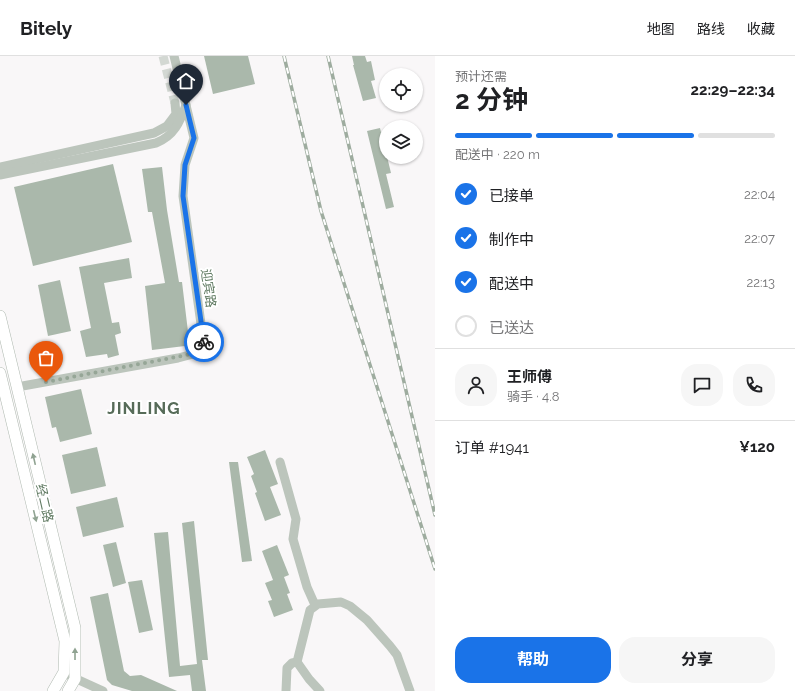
<!DOCTYPE html>
<html lang="zh">
<head>
<meta charset="utf-8">
<style>
	:root { --surface:#fff; --page:#f6f6f6; --text:#202124; --muted:#757577; --line:#e0e0e0; --accent:#1a73e8 }
	body { margin:0; font-family:Raleway,"Noto Sans SC",sans-serif; background:var(--page); color:var(--text); height:100vh; display:flex; flex-direction:column; font-size:15px; white-space:nowrap }
	* { box-sizing:border-box; margin:0 }
	p { font-size:13px; color:var(--muted) }
	.icon { flex:none; width:22px; height:22px; fill:none; stroke:currentColor; stroke-width:2; stroke-linecap:round; stroke-linejoin:round }
	.map { position:relative; flex:1; overflow:hidden }
	.sheet { display:flex; flex-direction:column; background:var(--surface); width:360px }
	.sheet>* { flex:none }
	.controls { position:absolute; left:379px; top:12px; display:grid; gap:8px }
	.controls a { display:grid; place-items:center; width:44px; height:44px; border-radius:50%; background:var(--surface); box-shadow:0 1px 3px #0004; font-size:20px }
	.pin { position:absolute; display:grid; place-items:center; width:34px; height:34px; color:#fff; margin:-41px -17px; border-radius:50% 50% 50% 0; rotate:-45deg; box-shadow:0 0 4px #0007 }
	.pin .icon { rotate:45deg }
	.courier { position:absolute; display:grid; place-items:center; width:40px; height:40px; margin:-20px; border:3px solid #1a73e8; border-radius:50%; background:#fff; color:#222; box-shadow:0 1px 5px #0007 }
	.headline em { font-style:normal; font-weight:700 }
	.headline div { display:flex; flex-direction:column-reverse }
	.headline { display:flex; align-items:center; justify-content:space-between; height:68px; padding:0 20px }
	h1 { font-size:26px; font-weight:700; line-height:30px }
	.bar { display:grid; grid-template-columns:repeat(4,1fr); gap:6px 4px; align-content:center; height:48px; padding:0 20px }
	.bar i { height:5px; border-radius:3px; background:var(--line) }
	.bar .on { background:var(--accent) }
	.bar p { grid-column:span 4 }
	.line { display:flex; align-items:center; gap:10px; padding:0 20px; border-top:1px solid var(--line) }
	.line div { flex:1 }
	.round { display:grid; place-items:center; flex:none; width:42px; height:42px; border-radius:16px; background:var(--page) }
	ol { padding:0 20px; list-style:none }
	li { display:flex; align-items:center; gap:12px; height:44px }
	li p { margin-inline-start:auto }
	li .icon { padding:4px; border-radius:50%; background:var(--accent); color:#fff; stroke-width:4 }
	li:last-child { color:var(--muted) }
	li i { width:22px; height:22px; border:2px solid var(--line); border-radius:50% }
	.cta { display:flex; gap:8px; margin-top:auto; padding:8px 20px }
	.cta a { flex:1; height:46px; border-radius:16px; background:var(--accent); color:#fff; font-size:16px; font-weight:700; line-height:46px; text-align:center }
	.cta a+a { background:var(--page); color:var(--text) }
	header { display:flex; align-items:center; gap:24px; box-sizing:border-box; height:56px; padding:0 20px; background:var(--surface); border-bottom:1px solid var(--line) }
	header strong { font-size:19px }
	nav { display:flex; gap:22px; margin-inline-start:auto; font-size:14px }
	main { display:flex; flex:1; min-height:0 }
	.map>svg:first-child { display:block }
	.building { fill:#aab8ab }
	.lines { fill:none; stroke-linecap:round; stroke-linejoin:round }
	.minor-tunnel { stroke:#d3d8d3; stroke-width:9; stroke-dasharray:9 4.5; stroke-linecap:butt }
	.major-casing { stroke:#b0bab1; stroke-width:12 }
	.minor { stroke:#bcc5bc; stroke-width:9 }
	.major { stroke:#fff; stroke-width:11 }
	.rail-casing { stroke:#9eac9f; stroke-width:3.5 }
	.rail { stroke:#fff; stroke-width:2; stroke-dasharray:6; stroke-linecap:butt }
	.oneway { fill:#90a392 }
	.done { stroke:#96a697; stroke-width:4; stroke-dasharray:0 7.2 }
	.route { stroke:#1a73e8; stroke-width:5 }
	.labels { text-anchor:middle; stroke-width:4; stroke-linejoin:round; paint-order:stroke }
	.street-label { font-size:13px; fill:#617b63; stroke:#fff }
	.district-label { font-size:17px; font-weight:bold; letter-spacing:1px; fill:#576c59; stroke:#fff }
</style>
</head>
<body>
<header>
<strong>Bitely</strong>
<nav><a>地图</a><a>路线</a><a>收藏</a></nav>
</header>
<main>
<div class="map">
<svg width="435" height="635" viewBox="0 0 435 635">
	<rect width="100%" height="100%" fill="#f9f7f8"/>
	<!-- building -->
	<g class="building">
		<polygon points="204,0 248,0 255,28 213,38"/>
		<polygon points="352,0 365,0 367,6 371,5 375,24 371,25 376,42 363,45 353,9 354,9"/>
		<polygon points="380,72 391,117 386,118 394,151 386,153 367,75"/>
		<polygon points="113,108 132,186 33,210 14,131"/>
		<polygon points="162,111 167,154 179,226 182,226 189,284 184,284 185,290 152,294 145,230 165,227 152,156 148,156 142,113"/>
		<polygon points="129,202 132,222 104,227 112,267 119,266 121,277 115,279 119,299 108,302 107,298 86,301 80,275 91,272 79,211"/>
		<polygon points="60,224 71,275 48,280 38,229"/>
		<polygon points="81,333 92,378 60,386 56,371 52,372 45,341"/>
		<polygon points="97,391 106,430 71,438 62,399"/>
		<polygon points="265,394 278,428 270,431 281,459 265,465 255,437 257,436 251,420 254,418 247,401"/>
		<polygon points="229,406 238,406 252,505 242,506"/>
		<polygon points="117,441 124,471 83,481 76,451"/>
		<polygon points="194,465 208,604 202,604 206,635 192,635 190,619 169,621 154,477 168,476 180,610 197,608 182,467"/>
		<polygon points="116,486 126,527 113,531 103,489"/>
		<polygon points="277,489 289,519 284,521 290,537 287,538 293,554 274,561 268,545 272,544 265,527 273,524 262,495"/>
		<polygon points="142,524 153,574 139,577 128,526"/>
		<polygon points="108,537 124,615 130,620 141,619 177,635 132,635 112,629 107,624 90,541"/>
	</g>
	<g class="lines">
		<!-- minor-tunnel -->
		<polyline class="minor-tunnel" points="163,0 175,47"/>
		<!-- major casing -->
		<g class="major-casing">
			<g id="major">
				<polyline points="0,260 75,572 75,623 68,635"/>
				<polyline points="0,317 65,585 64,616 53,635"/>
			</g>
		</g>
		<!-- minor -->
		<g class="minor">
			<polyline points="0,111 154,77 167,70 176,58 175,47"/>
			<path d="M0,119L156,87C174,80 180,66 186,49"/>
			<polyline points="17,331 178,302 197,297 204,289 183,140 185,109 194,82 174,0"/>
			<polyline points="280,406 296,463 293,483 307,531 315,549"/>
			<polyline points="70,620 103,635"/>
			<polyline points="286,635 287,612 292,607 297,606"/>
			<polyline points="320,635 309,623 297,606 310,554 318,548 341,546 350,550 367,564 390,590 397,599 410,635"/>
		</g>
		<!-- major -->
		<use href="#major" class="major"/>
		<!-- rail casing -->
		<g class="rail-casing">
			<g id="rail">
				<polyline points="284,0 321,155 435,513"/>
				<polyline points="328,0 435,459"/>
			</g>
		</g>
		<!-- rail -->
		<use href="#rail" class="rail"/>
	</g>
	<!-- one-way arrows -->
	<defs><path id="oneway-solid" d="M-6-.8H1V-3.2L6.5 0L1 3.2V.8H-6Z"/></defs>
	<g class="oneway">
		<use href="#oneway-solid" transform="translate(34 403) rotate(-103)"/>
		<use href="#oneway-solid" transform="translate(35 460) rotate(76)"/>
		<use href="#oneway-solid" transform="translate(75 598) rotate(-90)"/>
	</g>
	<g class="lines">
		<!-- done -->
		<polyline class="done" points="46,326 197,297 204,289 204,286"/>
		<!-- route -->
		<polyline class="route" points="186,49 194,82 185,109 183,140 204,286"/>
	</g>
	<g class="labels">
		<!-- street labels -->
		<g class="street-label">
			<text transform="translate(209 232) rotate(82)" y="5">迎宾路</text>
			<text transform="translate(45 447) rotate(77)" y="5">经二路</text>
		</g>
		<!-- district labels -->
		<g class="district-label">
			<text x="144" y="358">JINLING</text>
		</g>
	</g>
</svg>
<div class="controls">
<a><svg class="icon" aria-label="locate" viewBox="0 0 24 24"><circle cx="12" cy="12" r="6"/><path d="M12 2v4M12 18v4M2 12h4M18 12h4"/></svg></a>
<a><svg class="icon" aria-label="layers" viewBox="0 0 24 24"><path d="M12 4l9 5-9 5-9-5zM3 14l9 5 9-5"/></svg></a>
</div>
<div class="pin" style="left:46px;top:326px;background:#ea580c"><svg class="icon" aria-label="bag" viewBox="0 0 24 24"><path d="M5 8h14l-1 12H6zM9 8a3 3 0 0 1 6 0"/></svg></div>
<div class="pin" style="left:186px;top:49px;background:#1f2937"><svg class="icon" aria-label="home" viewBox="0 0 24 24"><path d="M3 11l9-7 9 7M6 9v11h12V9"/></svg></div>
<div class="courier" style="left:204px;top:286px"><svg class="icon" aria-label="bike" viewBox="0 0 24 24"><circle cx="6" cy="16" r="4"/><circle cx="18" cy="16" r="4"/><path d="M6 16l4-8h5l3 8M10 8l3 8H6M13 5h3"/></svg></div>
</div>
<section class="sheet">
<div class="headline"><div><h1>2 分钟</h1><p>预计还需</p></div><em>22:29–22:34</em></div>
<div class="bar"><i class="on"></i><i class="on"></i><i class="on"></i><i></i><p>配送中 · 220 m</p></div>
<ol>
<li><svg class="icon" aria-label="check" viewBox="0 0 24 24"><path d="M5 12l5 5 9-10"/></svg>已接单<p>22:04</p></li>
<li><svg class="icon" aria-label="check" viewBox="0 0 24 24"><path d="M5 12l5 5 9-10"/></svg>制作中<p>22:07</p></li>
<li><svg class="icon" aria-label="check" viewBox="0 0 24 24"><path d="M5 12l5 5 9-10"/></svg>配送中<p>22:13</p></li>
<li><i></i>已送达</li>
</ol>
<div class="line" style="height:72px"><a class="round"><svg class="icon" aria-label="person" viewBox="0 0 24 24"><circle cx="12" cy="8" r="4"/><path d="M4 21q1-7 8-7t8 7"/></svg></a><div><b>王师傅</b><p>骑手 · 4.8</p></div><a class="round"><svg class="icon" aria-label="chat" viewBox="0 0 24 24"><path d="M4 5h16v11H9l-5 4z"/></svg></a><a class="round"><svg class="icon" aria-label="phone" viewBox="0 0 24 24"><path d="M5 4h4l2 5-3 2q2 4 5 5l2-3 5 2v4C11 20 4 13 5 4z"/></svg></a></div>
<div class="line" style="height:52px"><div>订单 #1941</div><b>¥120</b></div>
<div class="cta"><a>帮助</a><a>分享</a></div>
</section>
</main>
</body>
</html>
